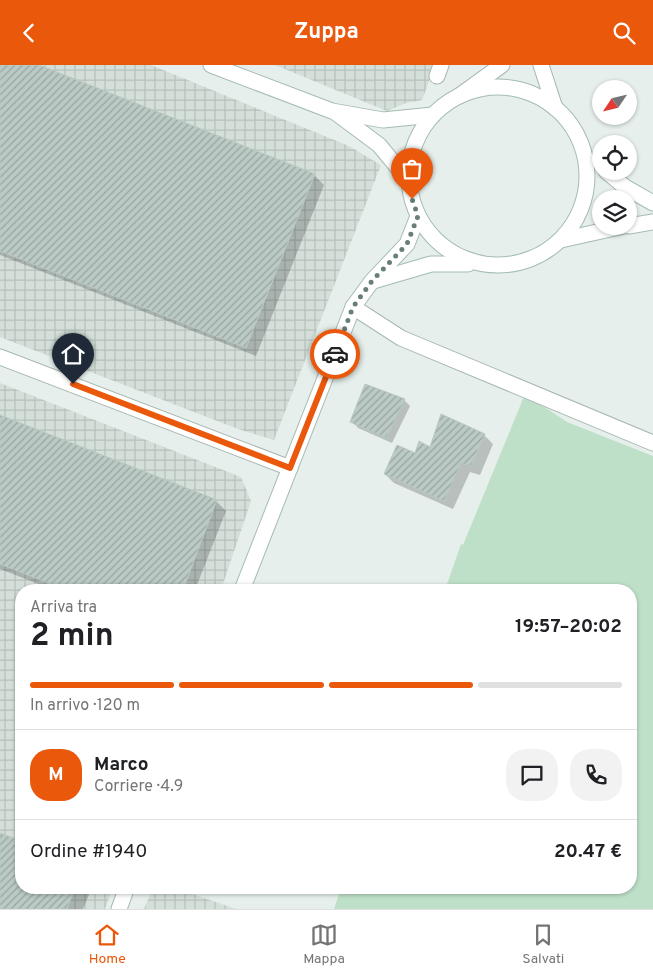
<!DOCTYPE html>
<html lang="it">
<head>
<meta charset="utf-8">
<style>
	:root { --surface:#fff; --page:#f2f2f2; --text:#202124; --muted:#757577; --line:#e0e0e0; --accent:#ea580c }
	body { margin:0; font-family:Overpass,sans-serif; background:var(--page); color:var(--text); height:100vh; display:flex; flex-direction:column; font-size:19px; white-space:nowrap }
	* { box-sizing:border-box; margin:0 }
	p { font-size:16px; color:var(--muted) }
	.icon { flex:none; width:28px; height:28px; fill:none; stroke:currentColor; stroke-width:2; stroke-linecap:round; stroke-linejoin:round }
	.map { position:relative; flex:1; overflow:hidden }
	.side { position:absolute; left:15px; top:519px; width:622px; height:310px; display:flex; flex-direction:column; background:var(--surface); border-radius:20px; box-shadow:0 1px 4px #0004 }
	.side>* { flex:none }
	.needle { width:32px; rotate:235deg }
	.tools { position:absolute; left:592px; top:15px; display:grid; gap:10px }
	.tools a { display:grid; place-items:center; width:45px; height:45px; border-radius:50%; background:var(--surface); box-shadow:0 1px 4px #0004; font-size:25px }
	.pin { position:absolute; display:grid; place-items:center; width:42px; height:42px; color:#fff; margin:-51px -21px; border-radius:50% 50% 50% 0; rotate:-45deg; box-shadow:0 0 5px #0007 }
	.pin .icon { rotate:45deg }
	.courier { position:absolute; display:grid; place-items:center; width:50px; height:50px; margin:-25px; border:4px solid #ea580c; border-radius:50%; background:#fff; color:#222; box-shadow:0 1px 6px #0007 }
	.summary em { font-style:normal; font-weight:700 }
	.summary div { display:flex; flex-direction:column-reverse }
	.summary { display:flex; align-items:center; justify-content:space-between; height:85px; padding:0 15px }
	h1 { font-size:32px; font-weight:700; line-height:38px }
	.bar { display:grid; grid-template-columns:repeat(4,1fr); gap:8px 5px; align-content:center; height:60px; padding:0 15px }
	.bar i { height:6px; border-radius:4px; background:var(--line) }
	.bar .current { background:var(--accent) }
	.bar p { grid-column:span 4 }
	.line { display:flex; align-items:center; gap:12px; padding:0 15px; border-top:1px solid var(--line) }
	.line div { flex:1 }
	.round { display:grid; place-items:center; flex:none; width:52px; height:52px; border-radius:20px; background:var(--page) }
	header { display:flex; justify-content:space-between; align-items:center; height:65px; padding:0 15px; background:var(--accent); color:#fff; font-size:22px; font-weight:700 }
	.tabs { display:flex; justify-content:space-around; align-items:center; height:70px; border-top:1px solid var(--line); background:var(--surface); font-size:14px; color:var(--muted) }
	.tabs a { display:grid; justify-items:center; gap:2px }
	.tabs .current { color:var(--accent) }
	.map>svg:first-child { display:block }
	.industrial { fill:url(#industrial-grid) }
	.green { fill:#bfe0c8 }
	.shadow { fill:#0003 }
	.building { fill:url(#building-hatch); stroke:#b8c9c2 }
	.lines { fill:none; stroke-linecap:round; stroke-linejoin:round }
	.street-casing { stroke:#a8b8b2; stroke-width:17 }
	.secondary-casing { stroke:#a4bbb3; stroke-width:17 }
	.street { stroke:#fff; stroke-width:15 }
	.secondary { stroke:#fff; stroke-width:15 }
	.done { stroke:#687f78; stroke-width:5; stroke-dasharray:0 9 }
	.route { stroke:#ea580c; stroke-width:6 }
</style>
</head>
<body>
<header><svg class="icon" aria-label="back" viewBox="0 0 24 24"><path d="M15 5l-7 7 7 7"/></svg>Zuppa<svg class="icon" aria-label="search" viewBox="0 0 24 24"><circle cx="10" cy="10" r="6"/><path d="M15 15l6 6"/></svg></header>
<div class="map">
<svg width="653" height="844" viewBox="0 0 653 844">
	<defs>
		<pattern id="industrial-grid" width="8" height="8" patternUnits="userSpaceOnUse" patternTransform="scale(1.25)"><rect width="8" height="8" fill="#d4dfda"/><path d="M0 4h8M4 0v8" fill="none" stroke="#b6c1bc"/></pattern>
		<pattern id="building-hatch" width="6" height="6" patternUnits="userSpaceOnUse" patternTransform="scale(1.25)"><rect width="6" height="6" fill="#bbcac4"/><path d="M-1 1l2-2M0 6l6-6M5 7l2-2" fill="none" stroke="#98a6a0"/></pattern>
	</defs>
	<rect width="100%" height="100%" fill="#e6efeb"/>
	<!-- industrial -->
	<g class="industrial">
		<polygon points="0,0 151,0 349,81 381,100 274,375 238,364 0,272"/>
		<polygon points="275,0 435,0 422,35 406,38 387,46"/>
		<polygon points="0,318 241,412 251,436 221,525 21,525 21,822 113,823 105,844 0,844"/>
		<polygon points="153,823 175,823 236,844 144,844"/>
	</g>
	<!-- green -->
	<polygon class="green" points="525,329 567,357 653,391 653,844 334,844 341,823 631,822 631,525 445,525 461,479 463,480"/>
	<!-- shadow -->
	<g class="shadow">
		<polygon points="0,0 35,0 314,110 324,120 256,291 0,190"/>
		<polygon points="404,335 410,341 392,378 358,363 352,356"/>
		<polygon points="0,351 217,437 226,446 195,525 54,525 0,504"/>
		<polygon points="484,370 493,379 480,410 470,407 453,444 394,418 385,409 416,389"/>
		<polygon points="0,769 21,778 21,822 92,822 83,844 0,844"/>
	</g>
	<!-- building -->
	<g class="building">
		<polygon points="0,0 39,0 315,109 246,283 0,186"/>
		<polygon points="365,319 405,334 386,373 350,357"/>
		<polygon points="441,349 485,369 471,401 461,398 444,436 384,409 397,380 415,388 419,376 430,382"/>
		<polygon points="0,350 217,435 183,525 66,525 0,499"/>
		<polygon points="0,768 21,776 21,822 75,822 67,844 0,844"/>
	</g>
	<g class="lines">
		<!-- street casing -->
		<g class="street-casing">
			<g id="street">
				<polyline points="541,0 555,43"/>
				<polyline points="437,11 441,0"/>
				<polyline points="459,31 502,0"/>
				<polyline points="353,242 401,273 653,378"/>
				<polyline points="0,292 290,403"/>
			</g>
		</g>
		<!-- secondary casing -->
		<g class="secondary-casing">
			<g id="secondary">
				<polyline points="211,0 332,46 383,55 433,50"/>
				<circle cx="498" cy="111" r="89"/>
				<polyline points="336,48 379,80 409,116"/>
				<polyline points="606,106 625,122 653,138"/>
				<polyline points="629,161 653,157"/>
				<polyline points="561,175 624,161"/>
				<polyline points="373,216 431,199 468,199"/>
				<polyline points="242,525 353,242 372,216 407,179 418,151"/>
				<polyline points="119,844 127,822"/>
			</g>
		</g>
		<!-- street -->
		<use href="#street" class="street"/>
		<!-- secondary -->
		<use href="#secondary" class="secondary"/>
	</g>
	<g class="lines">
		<!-- done -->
		<polyline class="done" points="335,289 353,242 372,216 407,179 418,151 412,134"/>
		<!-- route -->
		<polyline class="route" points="73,319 290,403 335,289"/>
	</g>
</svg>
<div class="tools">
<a><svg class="needle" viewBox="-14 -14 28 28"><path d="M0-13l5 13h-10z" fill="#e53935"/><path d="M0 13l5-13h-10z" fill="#757577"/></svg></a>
<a><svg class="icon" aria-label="locate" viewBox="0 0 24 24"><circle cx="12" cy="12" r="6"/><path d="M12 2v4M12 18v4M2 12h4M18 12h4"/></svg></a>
<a><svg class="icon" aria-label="layers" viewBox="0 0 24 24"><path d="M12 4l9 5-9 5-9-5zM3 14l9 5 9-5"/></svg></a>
</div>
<div class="pin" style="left:412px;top:134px;background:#ea580c"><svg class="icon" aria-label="bag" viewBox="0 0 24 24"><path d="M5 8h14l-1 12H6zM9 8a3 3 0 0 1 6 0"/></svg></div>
<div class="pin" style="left:73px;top:319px;background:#1f2937"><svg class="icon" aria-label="home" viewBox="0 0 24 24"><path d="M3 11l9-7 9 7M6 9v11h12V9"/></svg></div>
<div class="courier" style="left:335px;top:289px"><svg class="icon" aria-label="car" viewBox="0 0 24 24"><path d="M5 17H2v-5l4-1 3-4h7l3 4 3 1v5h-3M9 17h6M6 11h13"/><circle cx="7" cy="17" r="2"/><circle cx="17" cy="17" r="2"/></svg></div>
<section class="side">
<div class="summary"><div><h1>2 min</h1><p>Arriva tra</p></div><em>19:57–20:02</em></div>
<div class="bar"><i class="current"></i><i class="current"></i><i class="current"></i><i></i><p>In arrivo · 120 m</p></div>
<div class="line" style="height:90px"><b class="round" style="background:var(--accent);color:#fff">M</b><div><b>Marco</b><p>Corriere · 4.9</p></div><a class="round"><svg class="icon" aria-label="chat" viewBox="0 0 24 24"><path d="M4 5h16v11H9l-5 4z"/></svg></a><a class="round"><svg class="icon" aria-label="phone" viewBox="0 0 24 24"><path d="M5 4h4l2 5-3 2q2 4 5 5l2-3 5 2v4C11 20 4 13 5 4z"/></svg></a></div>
<div class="line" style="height:65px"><div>Ordine #1940</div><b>20.47 €</b></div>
</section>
</div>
<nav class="tabs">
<a class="current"><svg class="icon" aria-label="home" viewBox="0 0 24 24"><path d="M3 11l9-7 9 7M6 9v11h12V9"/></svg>Home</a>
<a><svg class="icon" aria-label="map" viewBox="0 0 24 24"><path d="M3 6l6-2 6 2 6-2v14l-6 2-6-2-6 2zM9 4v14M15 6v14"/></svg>Mappa</a>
<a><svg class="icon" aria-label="saved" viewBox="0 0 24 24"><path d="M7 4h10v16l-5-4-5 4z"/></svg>Salvati</a>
</nav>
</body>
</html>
